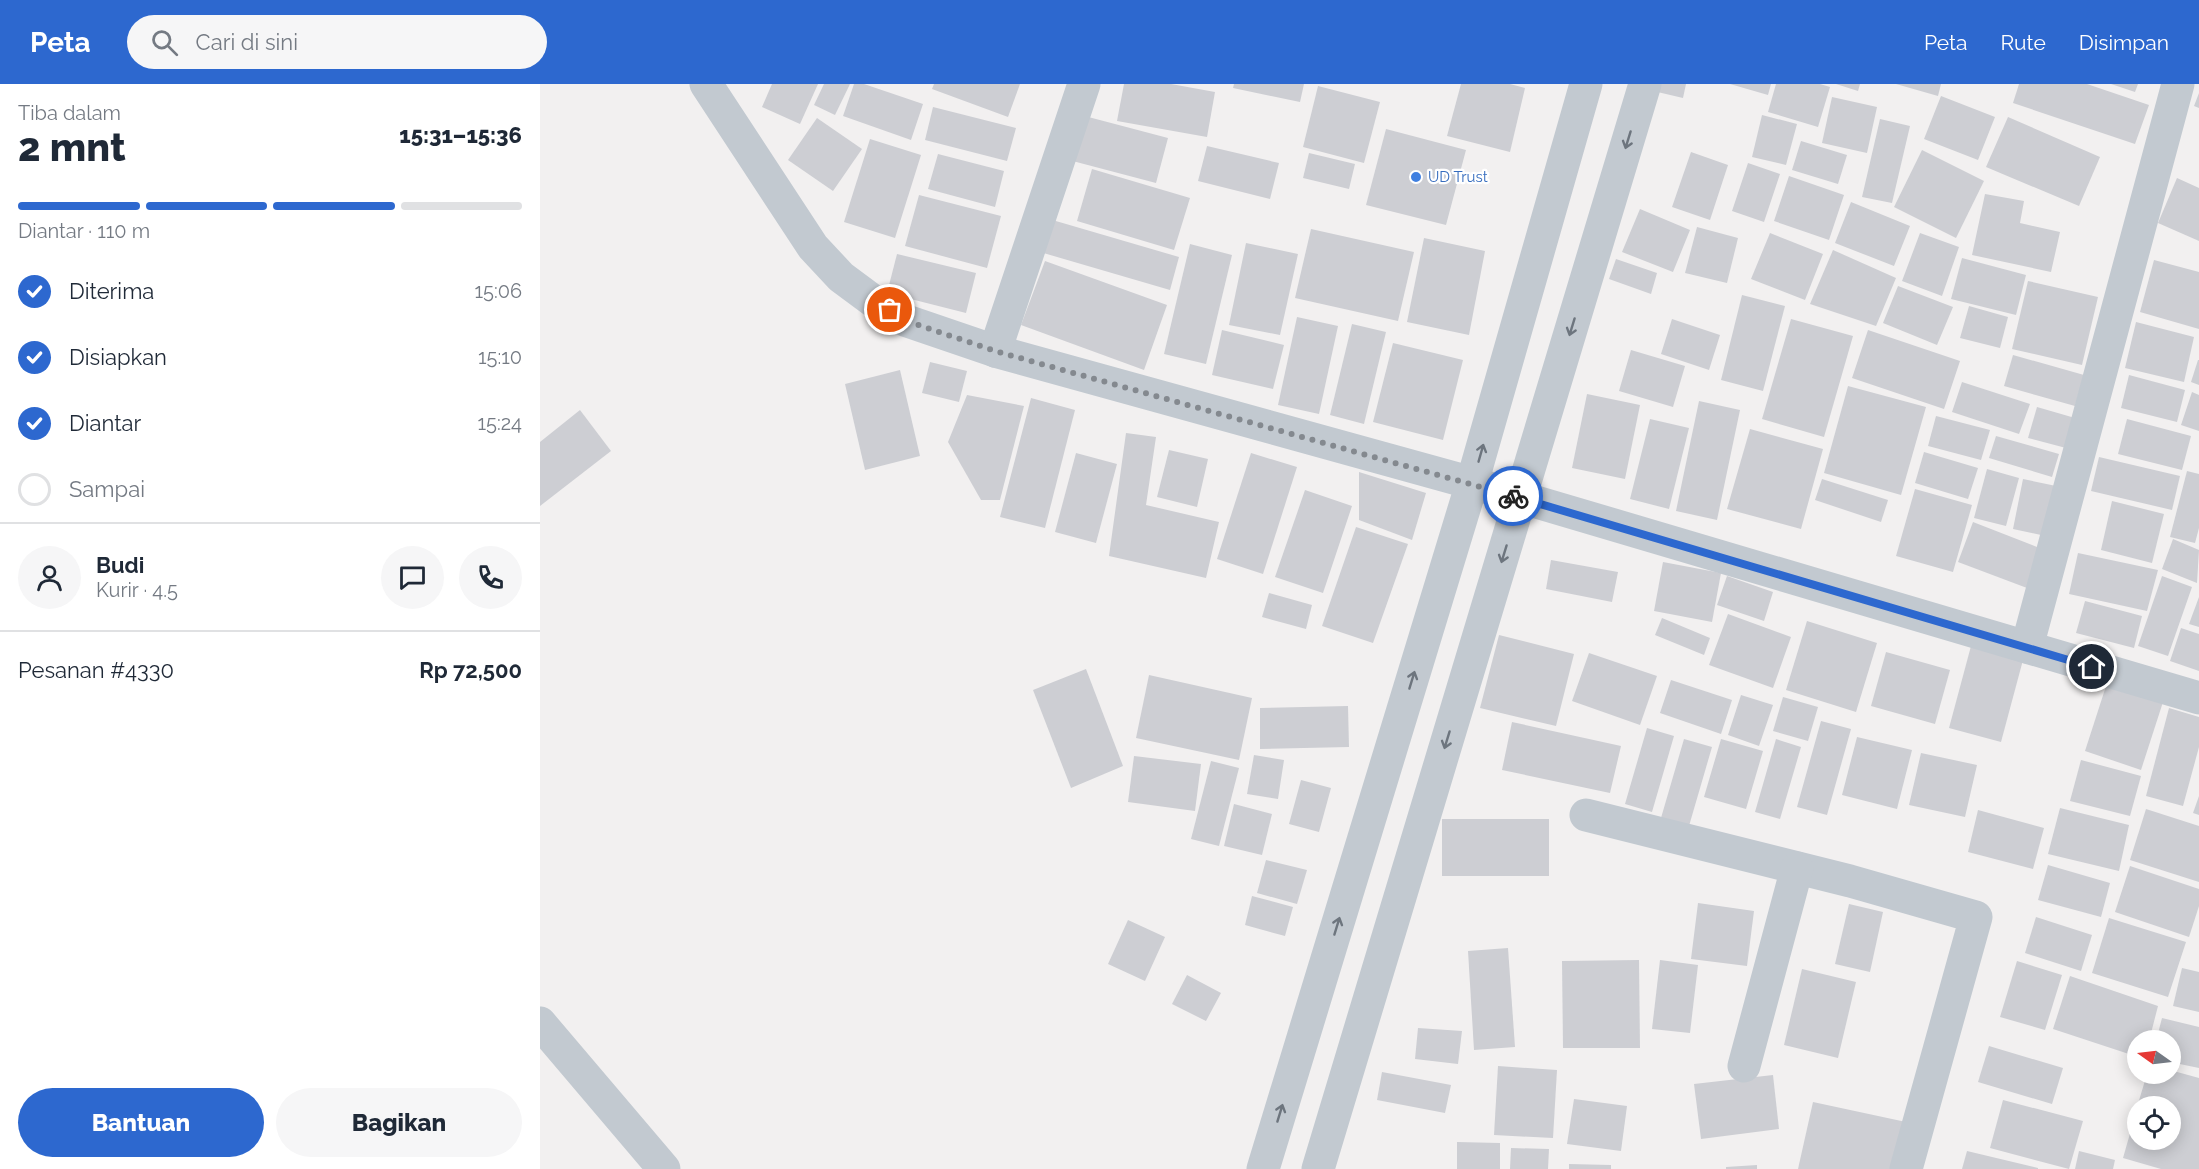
<!DOCTYPE html>
<html lang="id">
<head>
<meta charset="utf-8">
<style>
	:root { --surface:#fff; --page:#f6f6f7; --text:#1f2937; --muted:#747a83; --line:#e0e1e3; --accent:#2d68cf }
	body { margin:0; font-family:Raleway,sans-serif; background:var(--page); color:var(--text); height:100vh; display:flex; flex-direction:column; font-size:22px; white-space:nowrap }
	* { box-sizing:border-box; margin:0 }
	p { font-size:20px; color:var(--muted) }
	.icon { flex:none; width:33px; height:33px; fill:none; stroke:currentColor; stroke-width:2; stroke-linecap:round; stroke-linejoin:round }
	.map { position:relative; flex:1; overflow:hidden }
	.sheet { display:flex; flex-direction:column; background:var(--surface); width:540px }
	.sheet>* { flex:none }
	.needle { width:39px; rotate:284deg }
	.fabs { position:absolute; left:1587px; top:946px; display:grid; gap:12px }
	.fabs a { display:grid; place-items:center; width:54px; height:54px; border-radius:50%; background:var(--surface); box-shadow:0 3px 15px #0003; font-size:30px }
	.pin { position:absolute; display:grid; place-items:center; width:51px; height:51px; color:#fff; margin:-26px; border:3px solid #fff; border-radius:50%; box-shadow:0 2px 6px #0007 }
	.courier { position:absolute; display:grid; place-items:center; width:60px; height:60px; margin:-30px; border:4px solid #2d68cf; border-radius:50%; background:#fff; color:#222; box-shadow:0 2px 8px #0007 }
	.head em { font-style:normal; font-weight:800 }
	.head div { display:flex; flex-direction:column-reverse }
	.head { display:flex; align-items:center; justify-content:space-between; height:102px; padding:0 18px }
	h1 { font-size:39px; font-weight:800; line-height:45px }
	.bar { display:grid; grid-template-columns:repeat(4,1fr); gap:9px 6px; align-content:center; height:72px; padding:0 18px }
	.bar i { height:8px; border-radius:4px; background:var(--line) }
	.bar .selected { background:var(--accent) }
	.bar p { grid-column:span 4 }
	.line { display:flex; align-items:center; gap:15px; padding:0 18px; border-top:2px solid var(--line) }
	.line div { flex:1 }
	.round { display:grid; place-items:center; flex:none; width:63px; height:63px; border-radius:32px; background:var(--page) }
	ol { padding:0 18px; list-style:none }
	li { display:flex; align-items:center; gap:18px; height:66px }
	li p { margin-inline-start:auto }
	li .icon { padding:6px; border-radius:50%; background:var(--accent); color:#fff; stroke-width:4 }
	li:last-child { color:var(--muted) }
	li i { width:33px; height:33px; border:3px solid var(--line); border-radius:50% }
	.action { display:flex; gap:12px; margin-top:auto; padding:12px 18px }
	.action a { flex:1; height:69px; border-radius:36px; background:var(--accent); color:#fff; font-size:24px; font-weight:800; line-height:69px; text-align:center }
	.action a+a { background:var(--page); color:var(--text) }
	header { display:flex; align-items:center; gap:36px; box-sizing:border-box; height:84px; padding:0 30px; background:var(--accent); color:#fff }
	header strong { font-size:28px }
	nav { display:flex; gap:33px; margin-inline-start:auto; font-size:21px }
	.search { width:420px; height:54px; background:var(--page); display:flex; align-items:center; gap:15px; box-sizing:border-box; padding:0 21px; border-radius:33px; color:var(--muted); font-size:22px }
	main { display:flex; flex:1; min-height:0 }
	.map>svg:first-child { display:block }
	.building { fill:#cdced3 }
	.lines { fill:none; stroke-linecap:round; stroke-linejoin:round }
	.minor { stroke:#c2c9d0; stroke-width:33 }
	.tertiary { stroke:#c2c9d0; stroke-width:33 }
	.oneway { stroke:#6d757e }
	.done { stroke:#84898f; stroke-width:6; stroke-dasharray:0 10.8 }
	.route { stroke:#2d68cf; stroke-width:8 }
	.shop-dot { fill:#3f7fe0; stroke:#fff; stroke-width:2 }
	.labels { text-anchor:middle; stroke-width:4.5; stroke-linejoin:round; paint-order:stroke }
	.shop-label { font-size:15px; fill:#366cbe; stroke:#fff; text-anchor:start }
</style>
</head>
<body>
<header>
<strong>Peta</strong>
<div class="search"><svg class="icon" aria-label="search" viewBox="0 0 24 24"><circle cx="10" cy="10" r="6"/><path d="M15 15l6 6"/></svg>Cari di sini</div>
<nav><a>Peta</a><a>Rute</a><a>Disimpan</a></nav>
</header>
<main>
<section class="sheet">
<div class="head"><div><h1>2 mnt</h1><p>Tiba dalam</p></div><em>15:31–15:36</em></div>
<div class="bar"><i class="selected"></i><i class="selected"></i><i class="selected"></i><i></i><p>Diantar · 110 m</p></div>
<ol>
<li><svg class="icon" aria-label="check" viewBox="0 0 24 24"><path d="M5 12l5 5 9-10"/></svg>Diterima<p>15:06</p></li>
<li><svg class="icon" aria-label="check" viewBox="0 0 24 24"><path d="M5 12l5 5 9-10"/></svg>Disiapkan<p>15:10</p></li>
<li><svg class="icon" aria-label="check" viewBox="0 0 24 24"><path d="M5 12l5 5 9-10"/></svg>Diantar<p>15:24</p></li>
<li><i></i>Sampai</li>
</ol>
<div class="line" style="height:108px"><a class="round"><svg class="icon" aria-label="person" viewBox="0 0 24 24"><circle cx="12" cy="8" r="4"/><path d="M4 21q1-7 8-7t8 7"/></svg></a><div><b>Budi</b><p>Kurir · 4.5</p></div><a class="round"><svg class="icon" aria-label="chat" viewBox="0 0 24 24"><path d="M4 5h16v11H9l-5 4z"/></svg></a><a class="round"><svg class="icon" aria-label="phone" viewBox="0 0 24 24"><path d="M5 4h4l2 5-3 2q2 4 5 5l2-3 5 2v4C11 20 4 13 5 4z"/></svg></a></div>
<div class="line" style="height:78px"><div>Pesanan #4330</div><b>Rp 72,500</b></div>
<div class="action"><a>Bantuan</a><a>Bagikan</a></div>
</section>
<div class="map">
<svg width="1659" height="1085" viewBox="0 0 1659 1085">
	<rect width="100%" height="100%" fill="#f2f0f0"/>
	<!-- building -->
	<g class="building">
		<polygon points="232,0 278,0 260,40 222,23"/>
		<polygon points="284,0 310,0 295,31 274,21"/>
		<polygon points="314,0 324,0 383,20 371,56 303,32"/>
		<polygon points="394,0 480,0 468,33 392,5"/>
		<polygon points="584,0 631,0 675,8 667,53 577,37"/>
		<polygon points="694,0 764,0 760,18 693,4"/>
		<polygon points="921,0 970,0 985,4 970,68 907,52"/>
		<polygon points="1111,0 1146,0 1143,14 1109,6"/>
		<polygon points="1190,0 1231,0 1228,11"/>
		<polygon points="1236,0 1280,0 1290,3 1278,43 1228,28"/>
		<polygon points="1296,0 1320,0 1318,7"/>
		<polygon points="1356,0 1401,0 1398,12"/>
		<polygon points="1479,0 1547,0 1609,21 1595,60 1473,19"/>
		<polygon points="1571,0 1598,0 1595,8"/>
		<polygon points="778,2 840,18 824,79 763,63"/>
		<polygon points="1659,9 1659,24 1654,22"/>
		<polygon points="1401,12 1455,33 1438,76 1384,55"/>
		<polygon points="1292,13 1337,23 1327,69 1282,59"/>
		<polygon points="393,23 476,44 467,77 385,56"/>
		<polygon points="537,30 628,54 616,99 525,75"/>
		<polygon points="1222,31 1257,40 1246,81 1212,73"/>
		<polygon points="1468,33 1560,73 1539,122 1446,83"/>
		<polygon points="277,34 322,65 293,107 248,76"/>
		<polygon points="1340,35 1370,42 1352,119 1322,113"/>
		<polygon points="846,45 926,66 906,141 826,121"/>
		<polygon points="330,55 381,71 355,154 304,138"/>
		<polygon points="1261,57 1307,71 1298,100 1252,86"/>
		<polygon points="667,62 739,79 730,115 658,97"/>
		<polygon points="1382,66 1444,97 1416,154 1354,123"/>
		<polygon points="1151,68 1188,81 1170,136 1132,123"/>
		<polygon points="769,69 815,80 809,105 763,94"/>
		<polygon points="398,70 464,87 455,123 388,105"/>
		<polygon points="1208,79 1240,90 1224,138 1192,127"/>
		<polygon points="552,85 650,114 634,166 537,137"/>
		<polygon points="1249,92 1304,111 1289,156 1234,137"/>
		<polygon points="1637,94 1659,104 1659,157 1618,139"/>
		<polygon points="1445,110 1484,117 1480,139 1520,148 1511,188 1432,171"/>
		<polygon points="379,111 461,132 447,184 365,162"/>
		<polygon points="1311,118 1370,142 1354,182 1295,159"/>
		<polygon points="1100,125 1150,146 1133,188 1082,168"/>
		<polygon points="509,135 639,173 630,206 500,168"/>
		<polygon points="1157,143 1198,154 1187,199 1145,189"/>
		<polygon points="771,145 874,168 858,237 755,214"/>
		<polygon points="1230,149 1283,170 1265,216 1211,195"/>
		<polygon points="1380,149 1419,163 1402,212 1362,197"/>
		<polygon points="884,154 945,167 929,251 867,238"/>
		<polygon points="706,159 758,170 740,251 689,241"/>
		<polygon points="650,160 692,171 666,280 624,270"/>
		<polygon points="1293,166 1356,194 1336,242 1270,220"/>
		<polygon points="357,170 436,189 426,229 347,209"/>
		<polygon points="1422,174 1486,191 1476,231 1411,215"/>
		<polygon points="1076,175 1117,189 1111,210 1069,195"/>
		<polygon points="1614,176 1659,188 1659,245 1600,228"/>
		<polygon points="505,177 627,221 604,286 481,241"/>
		<polygon points="1488,197 1558,213 1542,281 1472,265"/>
		<polygon points="1358,202 1413,223 1397,261 1343,239"/>
		<polygon points="1202,211 1245,222 1223,307 1181,296"/>
		<polygon points="1429,222 1468,233 1460,264 1420,254"/>
		<polygon points="757,233 798,242 779,330 738,321"/>
		<polygon points="1132,235 1180,251 1169,286 1121,270"/>
		<polygon points="1251,235 1313,252 1284,353 1222,335"/>
		<polygon points="1596,238 1654,253 1644,298 1585,284"/>
		<polygon points="812,240 846,248 824,340 790,331"/>
		<polygon points="682,246 744,261 733,305 672,291"/>
		<polygon points="1328,246 1420,277 1404,325 1312,294"/>
		<polygon points="853,259 923,276 903,356 833,338"/>
		<polygon points="1091,266 1145,282 1133,323 1079,307"/>
		<polygon points="1473,271 1544,291 1535,322 1464,302"/>
		<polygon points="1658,276 1659,276 1659,301 1651,298"/>
		<polygon points="390,278 427,287 419,318 382,309"/>
		<polygon points="360,286 380,372 325,386 305,300"/>
		<polygon points="1589,291 1645,306 1637,338 1581,324"/>
		<polygon points="1422,298 1490,320 1479,350 1412,328"/>
		<polygon points="1308,302 1386,323 1361,411 1284,389"/>
		<polygon points="1652,308 1659,311 1659,347 1641,341"/>
		<polygon points="1047,310 1100,321 1085,395 1032,384"/>
		<polygon points="427,311 484,322 460,416 441,416 408,358"/>
		<polygon points="491,314 535,326 505,444 460,433"/>
		<polygon points="1159,317 1200,326 1177,436 1136,427"/>
		<polygon points="1497,323 1535,334 1526,364 1488,354"/>
		<polygon points="40,326 71,367 0,422 0,358"/>
		<polygon points="1396,332 1450,346 1441,376 1388,362"/>
		<polygon points="1110,335 1149,344 1129,425 1090,415"/>
		<polygon points="1587,335 1651,352 1642,386 1578,370"/>
		<polygon points="1210,345 1283,365 1261,445 1187,425"/>
		<polygon points="586,349 616,353 606,421 679,438 666,494 569,472"/>
		<polygon points="1456,352 1519,370 1512,393 1449,374"/>
		<polygon points="629,366 668,375 657,423 617,413"/>
		<polygon points="1384,368 1438,384 1428,415 1375,399"/>
		<polygon points="536,369 577,380 556,459 515,448"/>
		<polygon points="711,369 757,383 723,490 677,475"/>
		<polygon points="1559,373 1640,392 1632,426 1551,407"/>
		<polygon points="1447,385 1479,394 1466,442 1434,434"/>
		<polygon points="1647,387 1659,390 1659,444 1655,459 1630,453"/>
		<polygon points="819,388 886,409 872,456 819,436"/>
		<polygon points="1282,395 1348,416 1341,438 1275,416"/>
		<polygon points="1483,395 1521,403 1510,453 1473,445"/>
		<polygon points="1375,405 1432,421 1413,488 1356,472"/>
		<polygon points="765,406 812,422 783,509 735,493"/>
		<polygon points="1572,417 1624,430 1612,479 1561,466"/>
		<polygon points="1433,438 1502,465 1487,504 1418,478"/>
		<polygon points="816,443 868,460 833,559 782,542"/>
		<polygon points="1633,455 1659,466 1657,499 1622,485"/>
		<polygon points="1538,469 1618,486 1607,527 1529,510"/>
		<polygon points="1011,476 1078,488 1072,518 1006,505"/>
		<polygon points="1123,478 1181,489 1172,538 1114,527"/>
		<polygon points="1187,492 1233,508 1224,537 1177,521"/>
		<polygon points="1622,492 1652,503 1628,572 1598,562"/>
		<polygon points="729,509 772,521 766,545 722,533"/>
		<polygon points="1659,513 1659,543 1649,540"/>
		<polygon points="1545,517 1602,532 1594,564 1536,549"/>
		<polygon points="1188,530 1251,553 1233,604 1169,581"/>
		<polygon points="1122,534 1170,554 1164,571 1115,551"/>
		<polygon points="1267,537 1337,559 1316,628 1246,606"/>
		<polygon points="1641,544 1659,550 1659,587 1630,577"/>
		<polygon points="959,551 1034,570 1016,642 940,624"/>
		<polygon points="1431,562 1483,576 1461,658 1409,644"/>
		<polygon points="1346,568 1410,586 1395,640 1331,622"/>
		<polygon points="1049,569 1117,592 1100,641 1032,617"/>
		<polygon points="546,585 583,682 531,704 493,606"/>
		<polygon points="609,591 712,614 699,676 596,654"/>
		<polygon points="1131,596 1192,616 1181,650 1120,629"/>
		<polygon points="1567,599 1623,618 1601,686 1545,667"/>
		<polygon points="1201,611 1233,621 1219,662 1188,651"/>
		<polygon points="1243,613 1278,623 1268,657 1233,647"/>
		<polygon points="808,622 809,663 720,665 720,624"/>
		<polygon points="1629,624 1659,633 1659,663 1643,722 1606,712"/>
		<polygon points="1281,637 1311,645 1287,731 1257,723"/>
		<polygon points="972,638 1081,662 1070,709 962,686"/>
		<polygon points="1107,644 1134,652 1112,728 1085,720"/>
		<polygon points="1317,653 1372,666 1357,725 1302,711"/>
		<polygon points="1144,655 1172,663 1149,742 1121,734"/>
		<polygon points="1181,655 1223,667 1206,725 1164,713"/>
		<polygon points="1236,655 1261,663 1240,735 1215,728"/>
		<polygon points="1381,669 1437,681 1425,733 1369,721"/>
		<polygon points="714,671 744,676 738,715 707,710"/>
		<polygon points="594,672 661,680 655,727 588,718"/>
		<polygon points="1541,676 1601,692 1590,732 1530,717"/>
		<polygon points="671,677 699,684 679,762 651,755"/>
		<polygon points="761,696 791,704 779,748 749,740"/>
		<polygon points="1659,712 1659,731 1653,729"/>
		<polygon points="694,720 732,730 722,771 684,762"/>
		<polygon points="1520,724 1589,741 1579,787 1508,770"/>
		<polygon points="1606,725 1659,742 1659,798 1590,776"/>
		<polygon points="1438,726 1504,744 1493,785 1428,768"/>
		<rect x="902" y="735" width="107" height="57"/>
		<polygon points="726,776 767,786 757,820 717,809"/>
		<polygon points="1508,781 1570,799 1561,833 1498,816"/>
		<polygon points="1590,782 1659,805 1659,822 1649,853 1575,828"/>
		<polygon points="712,812 753,823 745,852 705,841"/>
		<polygon points="1158,819 1214,827 1207,882 1151,875"/>
		<polygon points="1309,820 1343,828 1330,888 1295,880"/>
		<polygon points="1496,833 1552,851 1541,887 1485,869"/>
		<polygon points="1569,834 1646,858 1628,913 1552,889"/>
		<polygon points="588,836 625,853 605,897 568,880"/>
		<polygon points="968,864 975,963 934,966 928,867"/>
		<polygon points="1099,876 1100,964 1023,964 1022,877"/>
		<polygon points="1120,876 1158,881 1150,949 1112,945"/>
		<polygon points="1477,877 1522,891 1505,946 1460,933"/>
		<polygon points="1642,884 1659,888 1659,928 1633,922"/>
		<polygon points="1262,885 1316,898 1298,974 1244,961"/>
		<polygon points="647,891 681,909 666,937 632,920"/>
		<polygon points="1530,892 1618,922 1609,957 1598,957 1598,973 1513,945"/>
		<polygon points="1622,934 1659,943 1659,984 1630,978 1630,957 1616,957"/>
		<polygon points="878,944 922,947 918,980 875,975"/>
		<polygon points="1449,962 1523,984 1512,1020 1438,998"/>
		<polygon points="958,982 1017,986 1013,1054 954,1051"/>
		<polygon points="1630,986 1659,994 1659,1085 1621,1085 1583,1074 1597,1025 1598,1056 1630,1056 1630,1023 1597,1023 1607,990 1630,990"/>
		<polygon points="842,988 911,1001 905,1029 837,1016"/>
		<polygon points="1233,991 1239,1045 1161,1055 1154,1000"/>
		<polygon points="1034,1015 1087,1022 1081,1067 1027,1060"/>
		<polygon points="1463,1016 1543,1037 1529,1085 1450,1064"/>
		<polygon points="1273,1018 1366,1038 1356,1085 1258,1085"/>
		<polygon points="917,1058 960,1059 960,1085 917,1085"/>
		<polygon points="971,1064 1009,1065 1008,1085 970,1085"/>
		<polygon points="1427,1067 1498,1084 1498,1085 1422,1085"/>
		<polygon points="1539,1067 1575,1076 1573,1085 1535,1085"/>
		<polygon points="1029,1080 1071,1081 1071,1085 1029,1085"/>
		<polygon points="1217,1081 1217,1085 1186,1085 1186,1083"/>
	</g>
	<g class="lines">
		<!-- minor -->
		<g class="minor">
			<polyline points="166,0 273,163 301,193 332,216 367,237 455,267 932,399 1659,614"/>
			<polyline points="455,267 544,0"/>
			<polyline points="1487,563 1638,0"/>
			<polyline points="1046,731 1310,797 1436,833 1366,1085"/>
			<polyline points="0,939 124,1085"/>
			<polyline points="1204,982 1257,784"/>
		</g>
		<!-- tertiary -->
		<g class="tertiary">
			<polyline points="723,1085 932,399 1046,0"/>
			<polyline points="778,1085 1105,0"/>
		</g>
	</g>
	<!-- one-way arrows -->
	<defs><path id="oneway-shaft" d="M-6 0H5M1.5-3L5.5 0L1.5 3" fill="none" stroke-width="1.6" stroke-linecap="round" stroke-linejoin="round" transform="scale(1.5)"/></defs>
	<g class="oneway">
		<use href="#oneway-shaft" transform="translate(1088 56) rotate(107)"/>
		<use href="#oneway-shaft" transform="translate(1032 243) rotate(107)"/>
		<use href="#oneway-shaft" transform="translate(941 369) rotate(-74)"/>
		<use href="#oneway-shaft" transform="translate(964 470) rotate(107)"/>
		<use href="#oneway-shaft" transform="translate(872 596) rotate(-73)"/>
		<use href="#oneway-shaft" transform="translate(907 656) rotate(107)"/>
		<use href="#oneway-shaft" transform="translate(797 842) rotate(-73)"/>
		<use href="#oneway-shaft" transform="translate(740 1029) rotate(-73)"/>
	</g>
	<g class="lines">
		<!-- done -->
		<polyline class="done" points="350,226 367,237 455,267 973,412"/>
		<!-- route -->
		<polyline class="route" points="973,412 1552,583"/>
	</g>
	<!-- markers -->
	<circle class="shop-dot" cx="876" cy="93" r="6"/>
	<g class="labels">
		<!-- shop labels -->
		<g class="shop-label">
			<text x="888" y="98">UD Trust</text>
		</g>
	</g>
</svg>
<div class="fabs">
<a><svg class="needle" viewBox="-14 -14 28 28"><path d="M0-13l5 13h-10z" fill="#e53935"/><path d="M0 13l5-13h-10z" fill="#747a83"/></svg></a>
<a><svg class="icon" aria-label="locate" viewBox="0 0 24 24"><circle cx="12" cy="12" r="6"/><path d="M12 2v4M12 18v4M2 12h4M18 12h4"/></svg></a>
</div>
<div class="pin" style="left:350px;top:226px;background:#ea580c"><svg class="icon" aria-label="bag" viewBox="0 0 24 24"><path d="M5 8h14l-1 12H6zM9 8a3 3 0 0 1 6 0"/></svg></div>
<div class="pin" style="left:1552px;top:583px;background:#1f2937"><svg class="icon" aria-label="home" viewBox="0 0 24 24"><path d="M3 11l9-7 9 7M6 9v11h12V9"/></svg></div>
<div class="courier" style="left:973px;top:412px"><svg class="icon" aria-label="bike" viewBox="0 0 24 24"><circle cx="6" cy="16" r="4"/><circle cx="18" cy="16" r="4"/><path d="M6 16l4-8h5l3 8M10 8l3 8H6M13 5h3"/></svg></div>
</div>
</main>
</body>
</html>
